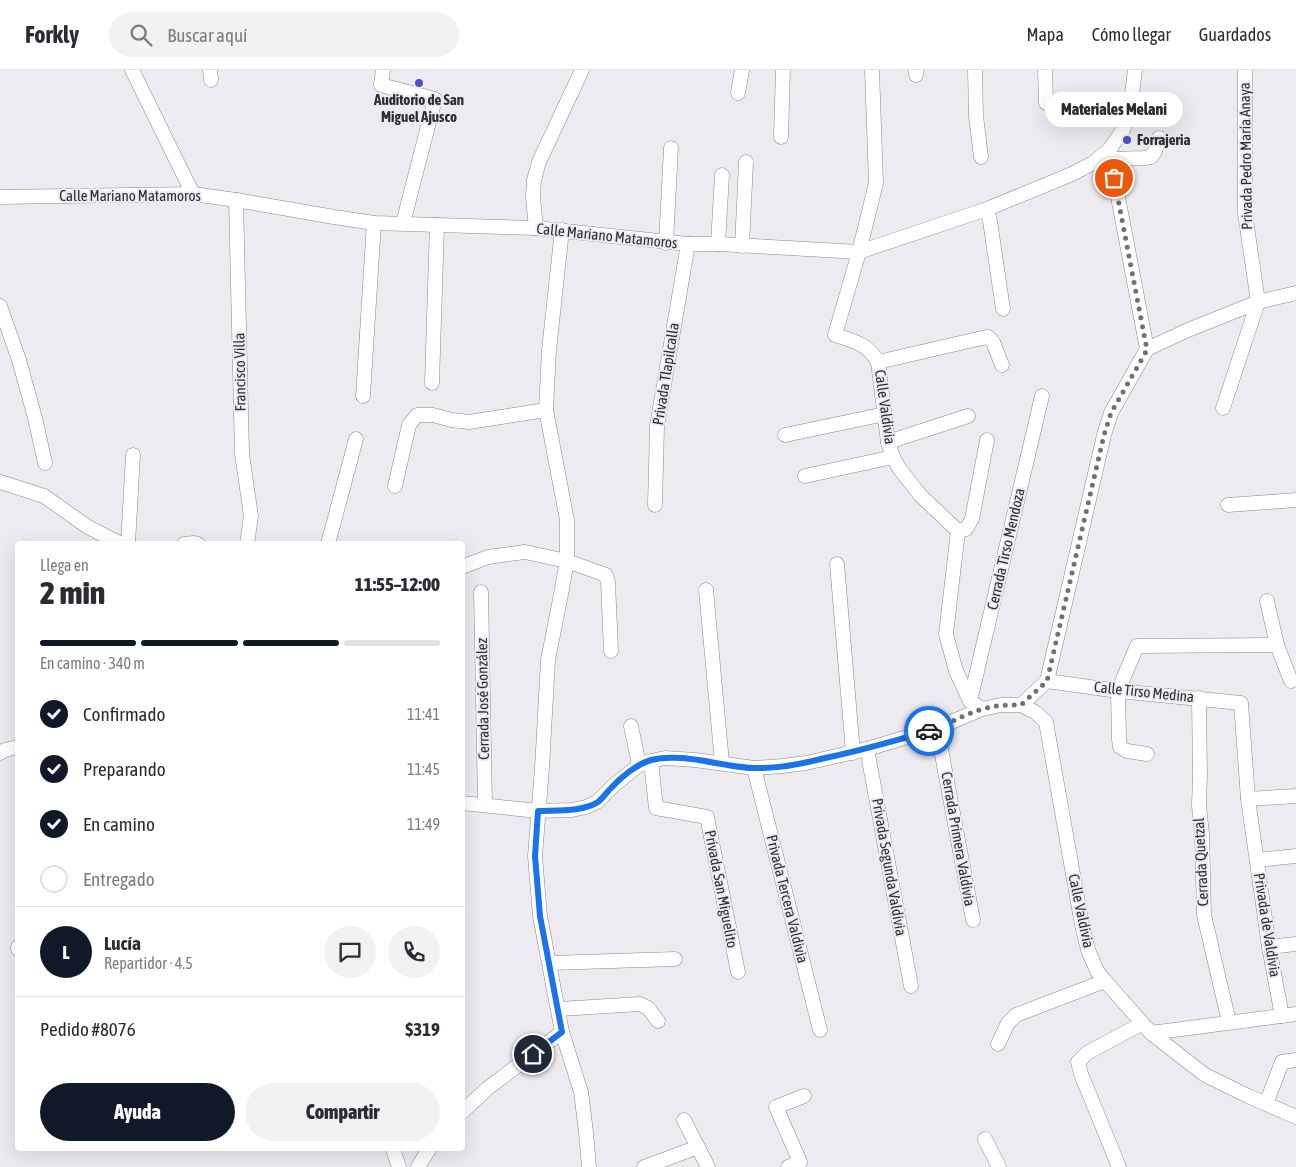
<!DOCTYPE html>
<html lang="es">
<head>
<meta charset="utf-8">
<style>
	:root { --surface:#fff; --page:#f2f2f3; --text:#2b2b33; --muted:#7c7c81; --line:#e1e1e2; --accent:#111827 }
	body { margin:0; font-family:"Asap Condensed",sans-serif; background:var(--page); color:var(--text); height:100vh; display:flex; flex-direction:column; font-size:19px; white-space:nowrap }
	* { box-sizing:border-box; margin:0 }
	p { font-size:16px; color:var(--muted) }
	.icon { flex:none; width:28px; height:28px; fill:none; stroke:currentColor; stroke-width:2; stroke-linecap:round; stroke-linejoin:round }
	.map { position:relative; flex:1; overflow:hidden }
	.panel { position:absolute; left:15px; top:471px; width:450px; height:610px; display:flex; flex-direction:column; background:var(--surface); border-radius:5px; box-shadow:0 5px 20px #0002 }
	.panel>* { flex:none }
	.pin { position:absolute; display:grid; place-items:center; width:42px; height:42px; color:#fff; margin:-21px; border:2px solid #fff; border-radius:50%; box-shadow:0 1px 5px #0007 }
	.courier { position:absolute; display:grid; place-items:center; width:50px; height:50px; margin:-25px; border:4px solid #1a73e8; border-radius:50%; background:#fff; color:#222; box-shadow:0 1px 6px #0007 }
	.bubble { position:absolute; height:35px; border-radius:18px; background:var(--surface); box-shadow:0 5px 20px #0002; font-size:16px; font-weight:800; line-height:35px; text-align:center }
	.overview em { font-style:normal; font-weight:800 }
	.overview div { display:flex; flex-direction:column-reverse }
	.overview { display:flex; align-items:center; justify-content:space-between; height:85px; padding:0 25px }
	h1 { font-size:32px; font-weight:800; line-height:38px }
	.bar { display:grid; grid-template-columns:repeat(4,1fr); gap:8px 5px; align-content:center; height:60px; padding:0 25px }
	.bar i { height:6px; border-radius:4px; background:var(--line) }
	.bar .active { background:var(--accent) }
	.bar p { grid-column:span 4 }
	.line { display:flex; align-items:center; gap:12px; padding:0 25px; border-top:1px solid var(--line) }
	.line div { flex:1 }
	.round { display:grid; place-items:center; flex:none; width:52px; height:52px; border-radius:26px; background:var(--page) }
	ol { padding:0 25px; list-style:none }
	li { display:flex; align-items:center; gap:15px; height:55px }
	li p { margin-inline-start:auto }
	li .icon { padding:5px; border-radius:50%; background:var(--accent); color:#fff; stroke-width:4 }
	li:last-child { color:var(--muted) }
	li i { width:28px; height:28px; border:2px solid var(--line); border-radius:50% }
	.button { display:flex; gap:10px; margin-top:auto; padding:10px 25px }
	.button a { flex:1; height:58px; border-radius:30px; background:var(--accent); color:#fff; font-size:20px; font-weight:800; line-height:58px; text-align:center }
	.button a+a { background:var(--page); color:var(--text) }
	header { display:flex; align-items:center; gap:30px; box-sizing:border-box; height:70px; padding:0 25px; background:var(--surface); border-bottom:1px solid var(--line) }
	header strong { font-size:24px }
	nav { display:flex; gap:28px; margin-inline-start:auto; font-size:18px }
	.search { width:350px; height:45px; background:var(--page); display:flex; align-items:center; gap:12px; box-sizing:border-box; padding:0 18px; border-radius:28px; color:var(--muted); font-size:19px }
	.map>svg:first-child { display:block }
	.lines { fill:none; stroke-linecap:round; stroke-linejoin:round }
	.minor-casing { stroke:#8a878c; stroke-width:15 }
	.minor { stroke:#fff; stroke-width:14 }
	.done { stroke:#717073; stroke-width:5; stroke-dasharray:0 9 }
	.route { stroke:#1a73e8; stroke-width:6 }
	.poi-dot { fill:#4e4fc5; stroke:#edebf0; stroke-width:2 }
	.labels { text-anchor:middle; stroke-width:4; stroke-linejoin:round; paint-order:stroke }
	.poi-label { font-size:15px; font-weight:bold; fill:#2e2d2f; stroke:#edebf0 }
	.street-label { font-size:15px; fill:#2e2d2f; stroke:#edebf0 }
</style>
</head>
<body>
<header>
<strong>Forkly</strong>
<div class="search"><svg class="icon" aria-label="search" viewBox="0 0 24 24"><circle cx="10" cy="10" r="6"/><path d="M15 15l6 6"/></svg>Buscar aquí</div>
<nav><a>Mapa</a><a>Cómo llegar</a><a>Guardados</a></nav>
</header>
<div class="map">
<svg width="1296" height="1097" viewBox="0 0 1296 1097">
	<rect width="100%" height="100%" fill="#edebf0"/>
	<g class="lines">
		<!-- minor casing -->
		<g class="minor-casing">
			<g id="minor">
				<polyline points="132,0 193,124"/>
				<polyline points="210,0 211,10"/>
				<polyline points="383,0 381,15 435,29 403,153"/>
				<path d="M872,0L876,113L859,182L835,265C855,272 867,273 878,292L888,372L893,387L899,398L920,425L958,461L946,564L956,601L970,631L982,639"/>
				<polyline points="916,0 916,5"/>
				<polyline points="975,0 976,46 981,87"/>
				<polyline points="1045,0 1046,33"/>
				<polyline points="738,23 742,0"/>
				<polyline points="781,67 783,0"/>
				<polyline points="1109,80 1147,279"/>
				<polyline points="1111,89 1144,88 1151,87 1155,81 1159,68"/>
				<polyline points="0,127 193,124 236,130 334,147 374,153 536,158 688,174 718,174 859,182 987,139 1072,104 1093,93 1109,80 1123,60 1130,40 1135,0"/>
				<polyline points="236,130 242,384 251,446 247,474"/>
				<polyline points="987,139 990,151 1003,239"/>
				<polyline points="536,158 533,127 534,110 539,92 582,0"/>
				<polyline points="562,160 549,280 546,340 567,450 567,491 562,519 548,590 542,698 535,786 540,846 562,962 581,1022 586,1062 589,1097"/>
				<polyline points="666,173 671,78"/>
				<polyline points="718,174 722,105"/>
				<polyline points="742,176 746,92"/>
				<polyline points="0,236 19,290 35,348 45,393"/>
				<polyline points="1147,279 1188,260 1258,232 1296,223"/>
				<polyline points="878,292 982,268 988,267 993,272 1002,295"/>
				<polyline points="432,313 437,155"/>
				<polyline points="363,326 374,153"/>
				<polyline points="1223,338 1258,232 1245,143 1245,0"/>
				<polyline points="785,365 885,344"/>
				<polyline points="888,372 968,346"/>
				<polyline points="805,406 893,387"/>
				<polyline points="0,412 44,426 88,457 121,474"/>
				<polyline points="395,416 409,355 417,345 433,345 452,350 469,352 546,340"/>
				<polyline points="655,435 657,356 688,174"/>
				<polyline points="1228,435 1296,430"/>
				<polyline points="958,461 966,459 972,449 987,370"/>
				<polyline points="128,474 133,385"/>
				<polyline points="184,474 194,473 198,474"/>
				<polyline points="328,474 356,369"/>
				<polyline points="837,494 853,683"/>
				<polyline points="462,497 488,487 525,482 567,491 606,505 608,512 611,581"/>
				<polyline points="706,520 722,693"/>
				<polyline points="481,522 485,735"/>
				<polyline points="1267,531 1277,575 1291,611"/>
				<polyline points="1047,611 1118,621 1241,633 1248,729 1269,877 1282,946"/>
				<polyline points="1047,611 1104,365 1111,343 1147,279"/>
				<polyline points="1199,628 1200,706 1199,736 1202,764 1204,845 1229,952"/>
				<polyline points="970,631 1042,326"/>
				<polyline points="1021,635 1035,642 1046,652 1082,855 1088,880 1097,901 1105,911 1151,963 1205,1005 1248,1026 1296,1047"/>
				<polyline points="631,656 639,695"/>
				<polyline points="937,658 973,850"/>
				<polyline points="867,679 911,916"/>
				<polyline points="0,683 5,680 18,677"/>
				<polyline points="1147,684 1127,681 1120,677 1119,669 1118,621 1137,576 1277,575"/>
				<polyline points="651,691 656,738 707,747 738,902"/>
				<polyline points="754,698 820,960"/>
				<polyline points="1248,729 1296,726"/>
				<polyline points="462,733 538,741 572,740 586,737 597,732 613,716 639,695 651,691 665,688 695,690 754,698 782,696 806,693 867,679 937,658 982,639 1001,635 1021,635 1047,611"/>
				<polyline points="1257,790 1296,786"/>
				<polyline points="18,877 18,879"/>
				<polyline points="1269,877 1296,874"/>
				<polyline points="550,893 675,889"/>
				<polyline points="559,939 640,934 648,938 658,951"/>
				<polyline points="1151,963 1296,944"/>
				<polyline points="998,974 1008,953 1016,945 1105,911"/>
				<polyline points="1266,1034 1282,992 1296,990"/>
				<polyline points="462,1042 488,1018 562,962"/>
				<polyline points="684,1050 708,1097"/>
				<polyline points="985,1069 999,1097"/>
				<polyline points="393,1079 399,1097"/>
				<polyline points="418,1097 429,1079"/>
				<polyline points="644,1097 698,1077"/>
				<polyline points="788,1097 800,1092 776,1037 804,1026"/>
				<polyline points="1119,1097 1081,1004 1078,992 1087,983 1141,954"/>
			</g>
		</g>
		<!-- minor -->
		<use href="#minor" class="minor"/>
	</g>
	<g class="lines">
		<!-- done -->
		<path class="done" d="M929,661C947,655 964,644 983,639C996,635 1008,635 1021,635L1047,611L1104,365L1111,343L1147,280L1114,108"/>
		<!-- route -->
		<path class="route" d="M533,984L562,962L540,846L535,786L538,741C555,740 583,742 598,732C603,728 607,722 611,718C621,707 637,694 651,690C683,682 721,697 754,698C778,699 802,694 825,688C860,681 894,671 929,661"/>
	</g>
	<!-- markers -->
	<g class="poi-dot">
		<circle cx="419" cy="13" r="5"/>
		<circle cx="1127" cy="70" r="5"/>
	</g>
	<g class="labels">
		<!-- poi labels -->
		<g class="poi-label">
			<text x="419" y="35">Auditorio de San<tspan x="419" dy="17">Miguel Ajusco</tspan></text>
			<text x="1137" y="75" text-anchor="start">Forrajeria</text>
		</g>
		<!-- street labels -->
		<g class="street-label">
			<text transform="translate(1246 86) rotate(-91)" y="5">Privada Pedro María Anaya</text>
			<text x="130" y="131">Calle Mariano Matamoros</text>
			<text transform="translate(607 166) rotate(6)" y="5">Calle Mariano Matamoros</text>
			<text transform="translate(240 302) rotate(-91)" y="5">Francisco Villa</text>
			<text transform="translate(666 304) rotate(-81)" y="5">Privada Tlapilcalla</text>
			<text transform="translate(885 337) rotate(82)" y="5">Calle Valdivia</text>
			<text transform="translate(1006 479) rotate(-77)" y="5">Cerrada Tirso Mendoza</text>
			<text transform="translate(1144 622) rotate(6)" y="5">Calle Tirso Medina</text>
			<text transform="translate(483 629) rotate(-91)" y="5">Cerrada José González</text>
			<text transform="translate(958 769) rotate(80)" y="5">Cerrada Primera Valdivia</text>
			<text transform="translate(1201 792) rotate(-93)" y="5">Cerrada Quetzal</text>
			<text transform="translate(889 797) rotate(80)" y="5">Privada Segunda Valdivia</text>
			<text transform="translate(721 819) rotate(79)" y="5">Privada San Miguelito</text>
			<text transform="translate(787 829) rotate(76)" y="5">Privada Tercera Valdivia</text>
			<text transform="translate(1081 841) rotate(78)" y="5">Calle Valdivia</text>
			<text transform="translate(1267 855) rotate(81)" y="5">Privada de Valdivia</text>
		</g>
	</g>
</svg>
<div class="pin" style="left:1114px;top:108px;background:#ea580c"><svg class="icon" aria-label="bag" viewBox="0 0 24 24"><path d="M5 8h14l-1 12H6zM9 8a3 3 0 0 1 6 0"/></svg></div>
<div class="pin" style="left:533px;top:984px;background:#1f2937"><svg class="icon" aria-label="home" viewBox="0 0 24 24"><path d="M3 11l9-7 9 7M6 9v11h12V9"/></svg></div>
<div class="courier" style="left:929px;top:661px"><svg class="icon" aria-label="car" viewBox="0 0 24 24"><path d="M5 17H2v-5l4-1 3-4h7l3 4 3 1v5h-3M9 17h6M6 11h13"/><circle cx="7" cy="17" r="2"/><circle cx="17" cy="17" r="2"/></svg></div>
<div class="bubble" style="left:1045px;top:22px;width:138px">Materiales Melani</div>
<section class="panel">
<div class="overview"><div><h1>2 min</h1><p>Llega en</p></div><em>11:55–12:00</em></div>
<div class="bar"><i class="active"></i><i class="active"></i><i class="active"></i><i></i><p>En camino · 340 m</p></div>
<ol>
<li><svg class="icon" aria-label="check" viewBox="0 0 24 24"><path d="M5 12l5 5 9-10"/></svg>Confirmado<p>11:41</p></li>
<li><svg class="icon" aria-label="check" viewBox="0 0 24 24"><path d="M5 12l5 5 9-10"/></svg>Preparando<p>11:45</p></li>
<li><svg class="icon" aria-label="check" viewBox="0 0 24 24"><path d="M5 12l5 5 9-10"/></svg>En camino<p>11:49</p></li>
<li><i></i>Entregado</li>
</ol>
<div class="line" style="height:90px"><b class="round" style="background:var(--accent);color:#fff">L</b><div><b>Lucía</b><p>Repartidor · 4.5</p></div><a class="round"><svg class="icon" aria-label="chat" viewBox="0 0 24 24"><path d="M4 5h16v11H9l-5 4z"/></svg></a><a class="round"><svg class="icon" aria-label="phone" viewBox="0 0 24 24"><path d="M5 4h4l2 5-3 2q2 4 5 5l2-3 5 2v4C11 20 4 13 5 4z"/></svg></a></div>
<div class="line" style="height:65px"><div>Pedido #8076</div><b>$319</b></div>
<div class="button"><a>Ayuda</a><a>Compartir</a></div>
</section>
</div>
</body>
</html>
